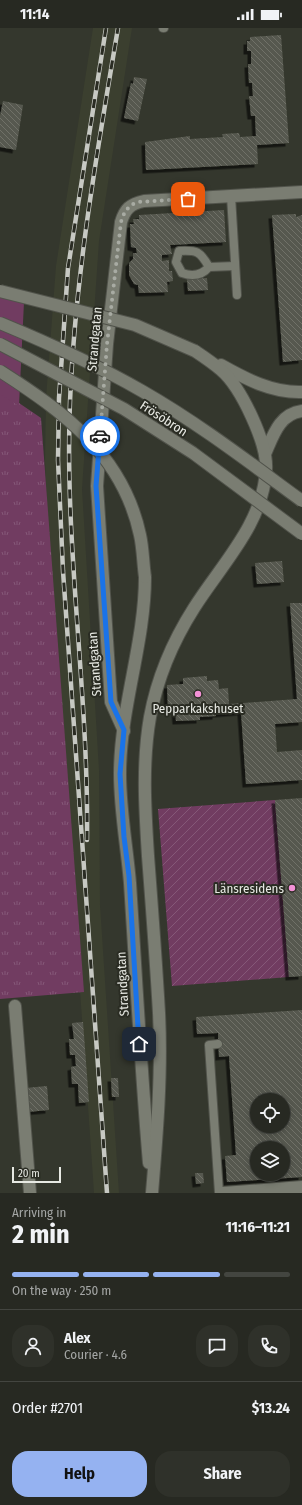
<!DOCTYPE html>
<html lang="en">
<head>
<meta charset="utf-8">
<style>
	:root { --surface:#272922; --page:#2f312a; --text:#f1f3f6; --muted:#a4a6a5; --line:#434540; --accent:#95b2f1 }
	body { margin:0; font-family:"Fira Sans Condensed",sans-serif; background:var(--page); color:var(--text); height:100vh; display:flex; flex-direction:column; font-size:15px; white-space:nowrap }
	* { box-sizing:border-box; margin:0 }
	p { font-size:13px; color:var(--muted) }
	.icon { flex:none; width:22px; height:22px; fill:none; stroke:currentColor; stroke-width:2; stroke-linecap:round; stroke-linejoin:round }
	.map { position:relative; height:1165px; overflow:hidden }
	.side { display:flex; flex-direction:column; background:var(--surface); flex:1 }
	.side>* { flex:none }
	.buttons { position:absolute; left:250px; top:1065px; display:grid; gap:8px }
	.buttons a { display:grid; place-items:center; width:40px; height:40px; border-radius:50%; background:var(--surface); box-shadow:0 2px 6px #0003,0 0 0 1px var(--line); font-size:20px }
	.scale { position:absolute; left:12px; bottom:10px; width:49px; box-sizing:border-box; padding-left:4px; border:2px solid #e7e9e3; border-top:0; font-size:11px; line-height:14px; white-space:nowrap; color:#e7e9e3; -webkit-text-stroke:3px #2a2c23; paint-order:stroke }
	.pin { position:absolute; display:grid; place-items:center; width:34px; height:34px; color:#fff; margin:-17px; border-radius:8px; box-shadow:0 2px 6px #0006 }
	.courier { position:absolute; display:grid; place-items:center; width:40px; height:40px; margin:-20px; border:3px solid #1a73e8; border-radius:50%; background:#fff; color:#222; box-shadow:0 1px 5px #0007 }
	.head em { font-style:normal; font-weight:700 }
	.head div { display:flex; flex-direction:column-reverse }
	.head { display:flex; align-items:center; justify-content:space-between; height:68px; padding:0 12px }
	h1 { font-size:26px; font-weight:700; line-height:30px }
	.bar { display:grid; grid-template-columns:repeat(4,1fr); gap:6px 4px; align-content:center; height:48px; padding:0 12px }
	.bar i { height:5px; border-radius:3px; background:var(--line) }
	.bar .active { background:var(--accent) }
	.bar p { grid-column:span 4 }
	.line { display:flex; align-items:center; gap:10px; padding:0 12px; border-top:1px solid var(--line) }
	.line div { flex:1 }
	.round { display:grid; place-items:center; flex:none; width:42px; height:42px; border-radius:16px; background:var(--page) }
	.cta { display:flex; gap:8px; margin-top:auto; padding:8px 12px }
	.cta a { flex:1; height:46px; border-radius:16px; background:var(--accent); color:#111; font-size:16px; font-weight:700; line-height:46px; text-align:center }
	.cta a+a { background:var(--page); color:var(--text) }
	.status { display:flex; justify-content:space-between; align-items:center; height:28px; padding:0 20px; background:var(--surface); direction:ltr }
	.status svg { height:11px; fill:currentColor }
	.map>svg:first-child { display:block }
	.built { fill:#3b3f2f }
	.park { fill:url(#park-tufts) }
	.garden { fill:url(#garden-furrows) }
	.pitch { fill:#713c61 }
	.building { fill:url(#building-back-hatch); fill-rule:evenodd; filter:url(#shadow) }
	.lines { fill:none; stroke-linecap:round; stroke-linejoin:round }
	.lane-casing { stroke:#51534b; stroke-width:10 }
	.street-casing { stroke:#51534b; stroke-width:14 }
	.secondary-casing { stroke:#51534b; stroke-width:14 }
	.lane { stroke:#7a7d72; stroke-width:8 }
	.street { stroke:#7a7d72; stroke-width:12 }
	.secondary { stroke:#7a7d72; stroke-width:12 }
	.rail-casing { stroke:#c7c9c3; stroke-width:4.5 }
	.rail { stroke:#2a2c23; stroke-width:3; stroke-dasharray:9; stroke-linecap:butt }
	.secondary-bridge-casing { stroke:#51534b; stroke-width:14; stroke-linecap:butt }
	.secondary-bridge { stroke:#7a7d72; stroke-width:12 }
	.done { stroke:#a8aba3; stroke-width:4; stroke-dasharray:0 7.2 }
	.route { stroke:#1a73e8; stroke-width:5 }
	.poi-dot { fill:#f391d6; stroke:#2a2c23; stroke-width:1.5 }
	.labels { text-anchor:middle; stroke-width:4; stroke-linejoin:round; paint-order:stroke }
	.street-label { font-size:13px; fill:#e7e9e3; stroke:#2a2c23 }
	.poi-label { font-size:13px; fill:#e7e9e3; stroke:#2a2c23 }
</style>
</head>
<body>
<div class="status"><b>11:14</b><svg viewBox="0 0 49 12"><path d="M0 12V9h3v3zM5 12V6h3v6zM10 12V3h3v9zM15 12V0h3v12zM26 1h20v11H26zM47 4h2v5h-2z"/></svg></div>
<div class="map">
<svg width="302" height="1165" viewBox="0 0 302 1165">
	<defs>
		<pattern id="park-tufts" width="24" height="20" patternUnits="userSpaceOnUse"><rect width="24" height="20" fill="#713c61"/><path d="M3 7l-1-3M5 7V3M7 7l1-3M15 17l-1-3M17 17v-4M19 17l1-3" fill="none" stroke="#855878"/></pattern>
		<pattern id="garden-furrows" width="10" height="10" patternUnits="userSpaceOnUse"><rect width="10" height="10" fill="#713c61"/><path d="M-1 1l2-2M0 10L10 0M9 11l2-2" fill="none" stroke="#855878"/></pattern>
		<pattern id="building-back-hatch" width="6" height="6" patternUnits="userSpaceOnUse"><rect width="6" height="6" fill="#57594f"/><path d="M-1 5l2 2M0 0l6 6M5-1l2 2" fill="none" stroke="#6f7168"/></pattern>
		<filter id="shadow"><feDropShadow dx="-3.5" dy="3.5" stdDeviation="0" flood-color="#0009"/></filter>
	</defs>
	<rect width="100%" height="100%" fill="#34372d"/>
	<!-- built -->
	<polygon class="built" points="93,0 132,0 99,213 82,461 99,742 100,877 119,1165 94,1165 47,484 45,432 46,370 56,238"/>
	<!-- park -->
	<polygon class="park" points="0,362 41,390 84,964 0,971"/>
	<!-- garden -->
	<polygon class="garden" points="275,772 289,949 172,958 158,781"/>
	<!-- pitch -->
	<polygon class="pitch" points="0,268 24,274 19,378 0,366"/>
	<!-- building -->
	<g class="building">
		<polygon points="281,7 289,115 257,117 258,136 146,142 145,114 190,108 190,111 223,109 222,106 239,105 240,109 256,108 255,88 251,88 249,68 253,68 252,55 249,55 248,36 251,36 251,23 247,23 247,13 250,13 250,9"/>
		<polygon points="134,49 147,51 138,93 124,90 131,55 133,56"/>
		<polygon points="3,73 23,77 16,122 0,119 0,88"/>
		<polygon points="224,182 226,214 170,217 172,226 162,227 162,233 169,232 169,243 172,243 173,253 167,254 168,264 139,265 138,257 134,256 129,247 129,235 133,231 133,225 137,225 136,220 131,219 130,196 134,196 133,191 139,191 139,187"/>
		<polygon points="296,186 296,189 302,187 302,332 283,334 272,187"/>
		<polygon points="207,250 208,262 188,263 187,251"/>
		<polygon points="282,533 284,554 257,556 255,535"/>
		<polygon points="290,575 302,575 302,694 275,696 277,724 302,722 302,752 246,756 241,684 216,686 216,688 200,689 200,692 176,693 175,681 168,682 167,657 183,656 183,650 207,648 207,653 218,652 219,661 228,660 229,676 297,671"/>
		<polygon points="302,770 302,948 289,949 275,772"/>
		<path d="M302,982V1149L227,1154L225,1128L236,1127L229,1028L219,1029L218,1005L197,1006L196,989ZM257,1072H283V1098H257ZM257,1120H283V1146H257Z"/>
		<polygon points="83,994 89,1074 79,1075 78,1056 72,1056 71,1039 76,1038 75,1027 70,1027 69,1011 74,1011 72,995"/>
		<polygon points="111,1050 118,1050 119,1069 112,1069"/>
		<polygon points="47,1058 49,1082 27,1084 25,1060"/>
		<polygon points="195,1145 203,1145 204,1155 196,1156"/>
	</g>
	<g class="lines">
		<!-- lane casing -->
		<g class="lane-casing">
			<g id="lane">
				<polyline points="163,0 164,0"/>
				<polyline points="231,168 237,267"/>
				<path d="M209,239C202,247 193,249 182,245L176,234L179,223C197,222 200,223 209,239L235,238"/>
				<polyline points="218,1016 209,1017 219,1165"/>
			</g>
		</g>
		<!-- street casing -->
		<g class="street-casing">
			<g id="street">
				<path d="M124,703L111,674L97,458L107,316L121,194C125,181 130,176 144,173L302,164"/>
				<polyline points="15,978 30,1165"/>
				<polyline points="223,1165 302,1159"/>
			</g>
		</g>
		<!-- secondary casing -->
		<g class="secondary-casing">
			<g id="secondary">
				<path d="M221,337C246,351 272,365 302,364"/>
				<path d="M265,426C273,408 279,386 302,383"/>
				<path d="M145,549C145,615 120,680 120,746C120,783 127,819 130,855C136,948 141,1042 149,1135"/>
				<path d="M152,1165C157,1105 162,1045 159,985C156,933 152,880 148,828C145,781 142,735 150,689C157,651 173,613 194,580C221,537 263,496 266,442C268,416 241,359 221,342C213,335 204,329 195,323"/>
			</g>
		</g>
		<!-- lane -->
		<use href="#lane" class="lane"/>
		<!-- street -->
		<use href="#street" class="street"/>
		<!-- secondary -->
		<use href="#secondary" class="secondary"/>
		<!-- rail casing -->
		<g class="rail-casing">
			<g id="rail">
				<polyline points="106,0 68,240 59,370 58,432 63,543 107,1165"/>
				<path d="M87,812C89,665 64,519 70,374C75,248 97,124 118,0"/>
			</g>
		</g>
		<!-- rail -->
		<use href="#rail" class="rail"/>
		<!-- secondary-bridge casing -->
		<g class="secondary-bridge-casing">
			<g id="secondary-bridge">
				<polyline points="0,263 135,297 195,323"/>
				<path d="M0,295C48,315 97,337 142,363C198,395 250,435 302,473"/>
				<polyline points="0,316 124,381 193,425 302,506"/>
				<path d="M0,343C64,384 123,427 140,507C143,520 143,535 145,549"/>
			</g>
		</g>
		<!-- secondary-bridge -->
		<use href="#secondary-bridge" class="secondary-bridge"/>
	</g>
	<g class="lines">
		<!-- done -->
		<path class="done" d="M100,408L107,316L121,194C124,184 127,179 137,174L188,171"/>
		<!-- route -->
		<polyline class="route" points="100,408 96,458 111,674 124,702 120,746 124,809 129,848 139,1016"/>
	</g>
	<!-- markers -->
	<g class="poi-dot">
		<circle cx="198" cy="666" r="4"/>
		<circle cx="292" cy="860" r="4"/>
	</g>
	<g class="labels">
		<!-- street labels -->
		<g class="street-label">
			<text transform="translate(94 311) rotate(-85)" y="5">Strandgatan</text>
			<text transform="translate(164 390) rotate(33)" y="5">Frösöbron</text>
			<text transform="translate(94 636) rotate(-94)" y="5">Strandgatan</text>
			<text transform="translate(122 956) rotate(-93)" y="5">Strandgatan</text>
		</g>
		<!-- poi labels -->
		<g class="poi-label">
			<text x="198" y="685">Pepparkakshuset</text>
			<text x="284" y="865" text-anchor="end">Länsresidens</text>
		</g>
	</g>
</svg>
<div class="buttons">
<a><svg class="icon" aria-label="locate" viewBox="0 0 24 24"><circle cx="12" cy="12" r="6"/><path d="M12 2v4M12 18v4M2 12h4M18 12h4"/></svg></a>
<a><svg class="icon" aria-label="layers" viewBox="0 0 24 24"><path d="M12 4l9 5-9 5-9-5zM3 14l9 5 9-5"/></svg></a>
</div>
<div class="scale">20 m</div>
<div class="pin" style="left:188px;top:171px;background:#ea580c"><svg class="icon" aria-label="bag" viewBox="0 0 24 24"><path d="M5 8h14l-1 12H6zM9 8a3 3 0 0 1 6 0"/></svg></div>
<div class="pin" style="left:139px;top:1016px;background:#1f2937"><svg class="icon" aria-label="home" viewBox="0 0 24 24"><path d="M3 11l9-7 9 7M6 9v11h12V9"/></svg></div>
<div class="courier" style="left:100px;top:408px"><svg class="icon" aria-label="car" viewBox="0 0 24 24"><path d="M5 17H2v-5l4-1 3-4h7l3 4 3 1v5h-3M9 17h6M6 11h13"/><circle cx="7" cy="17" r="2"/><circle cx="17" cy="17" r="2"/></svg></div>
</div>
<section class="side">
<div class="head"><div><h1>2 min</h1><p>Arriving in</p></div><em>11:16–11:21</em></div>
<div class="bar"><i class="active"></i><i class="active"></i><i class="active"></i><i></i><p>On the way · 250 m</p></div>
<div class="line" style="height:72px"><a class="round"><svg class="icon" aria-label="person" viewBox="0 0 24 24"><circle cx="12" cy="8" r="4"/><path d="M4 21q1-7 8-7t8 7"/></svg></a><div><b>Alex</b><p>Courier · 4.6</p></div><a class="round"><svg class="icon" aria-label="chat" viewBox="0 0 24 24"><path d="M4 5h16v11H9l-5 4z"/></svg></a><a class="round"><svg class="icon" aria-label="phone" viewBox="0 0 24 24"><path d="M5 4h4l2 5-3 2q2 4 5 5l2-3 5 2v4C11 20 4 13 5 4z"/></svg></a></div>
<div class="line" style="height:52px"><div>Order #2701</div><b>$13.24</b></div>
<div class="cta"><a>Help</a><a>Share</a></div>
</section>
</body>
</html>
